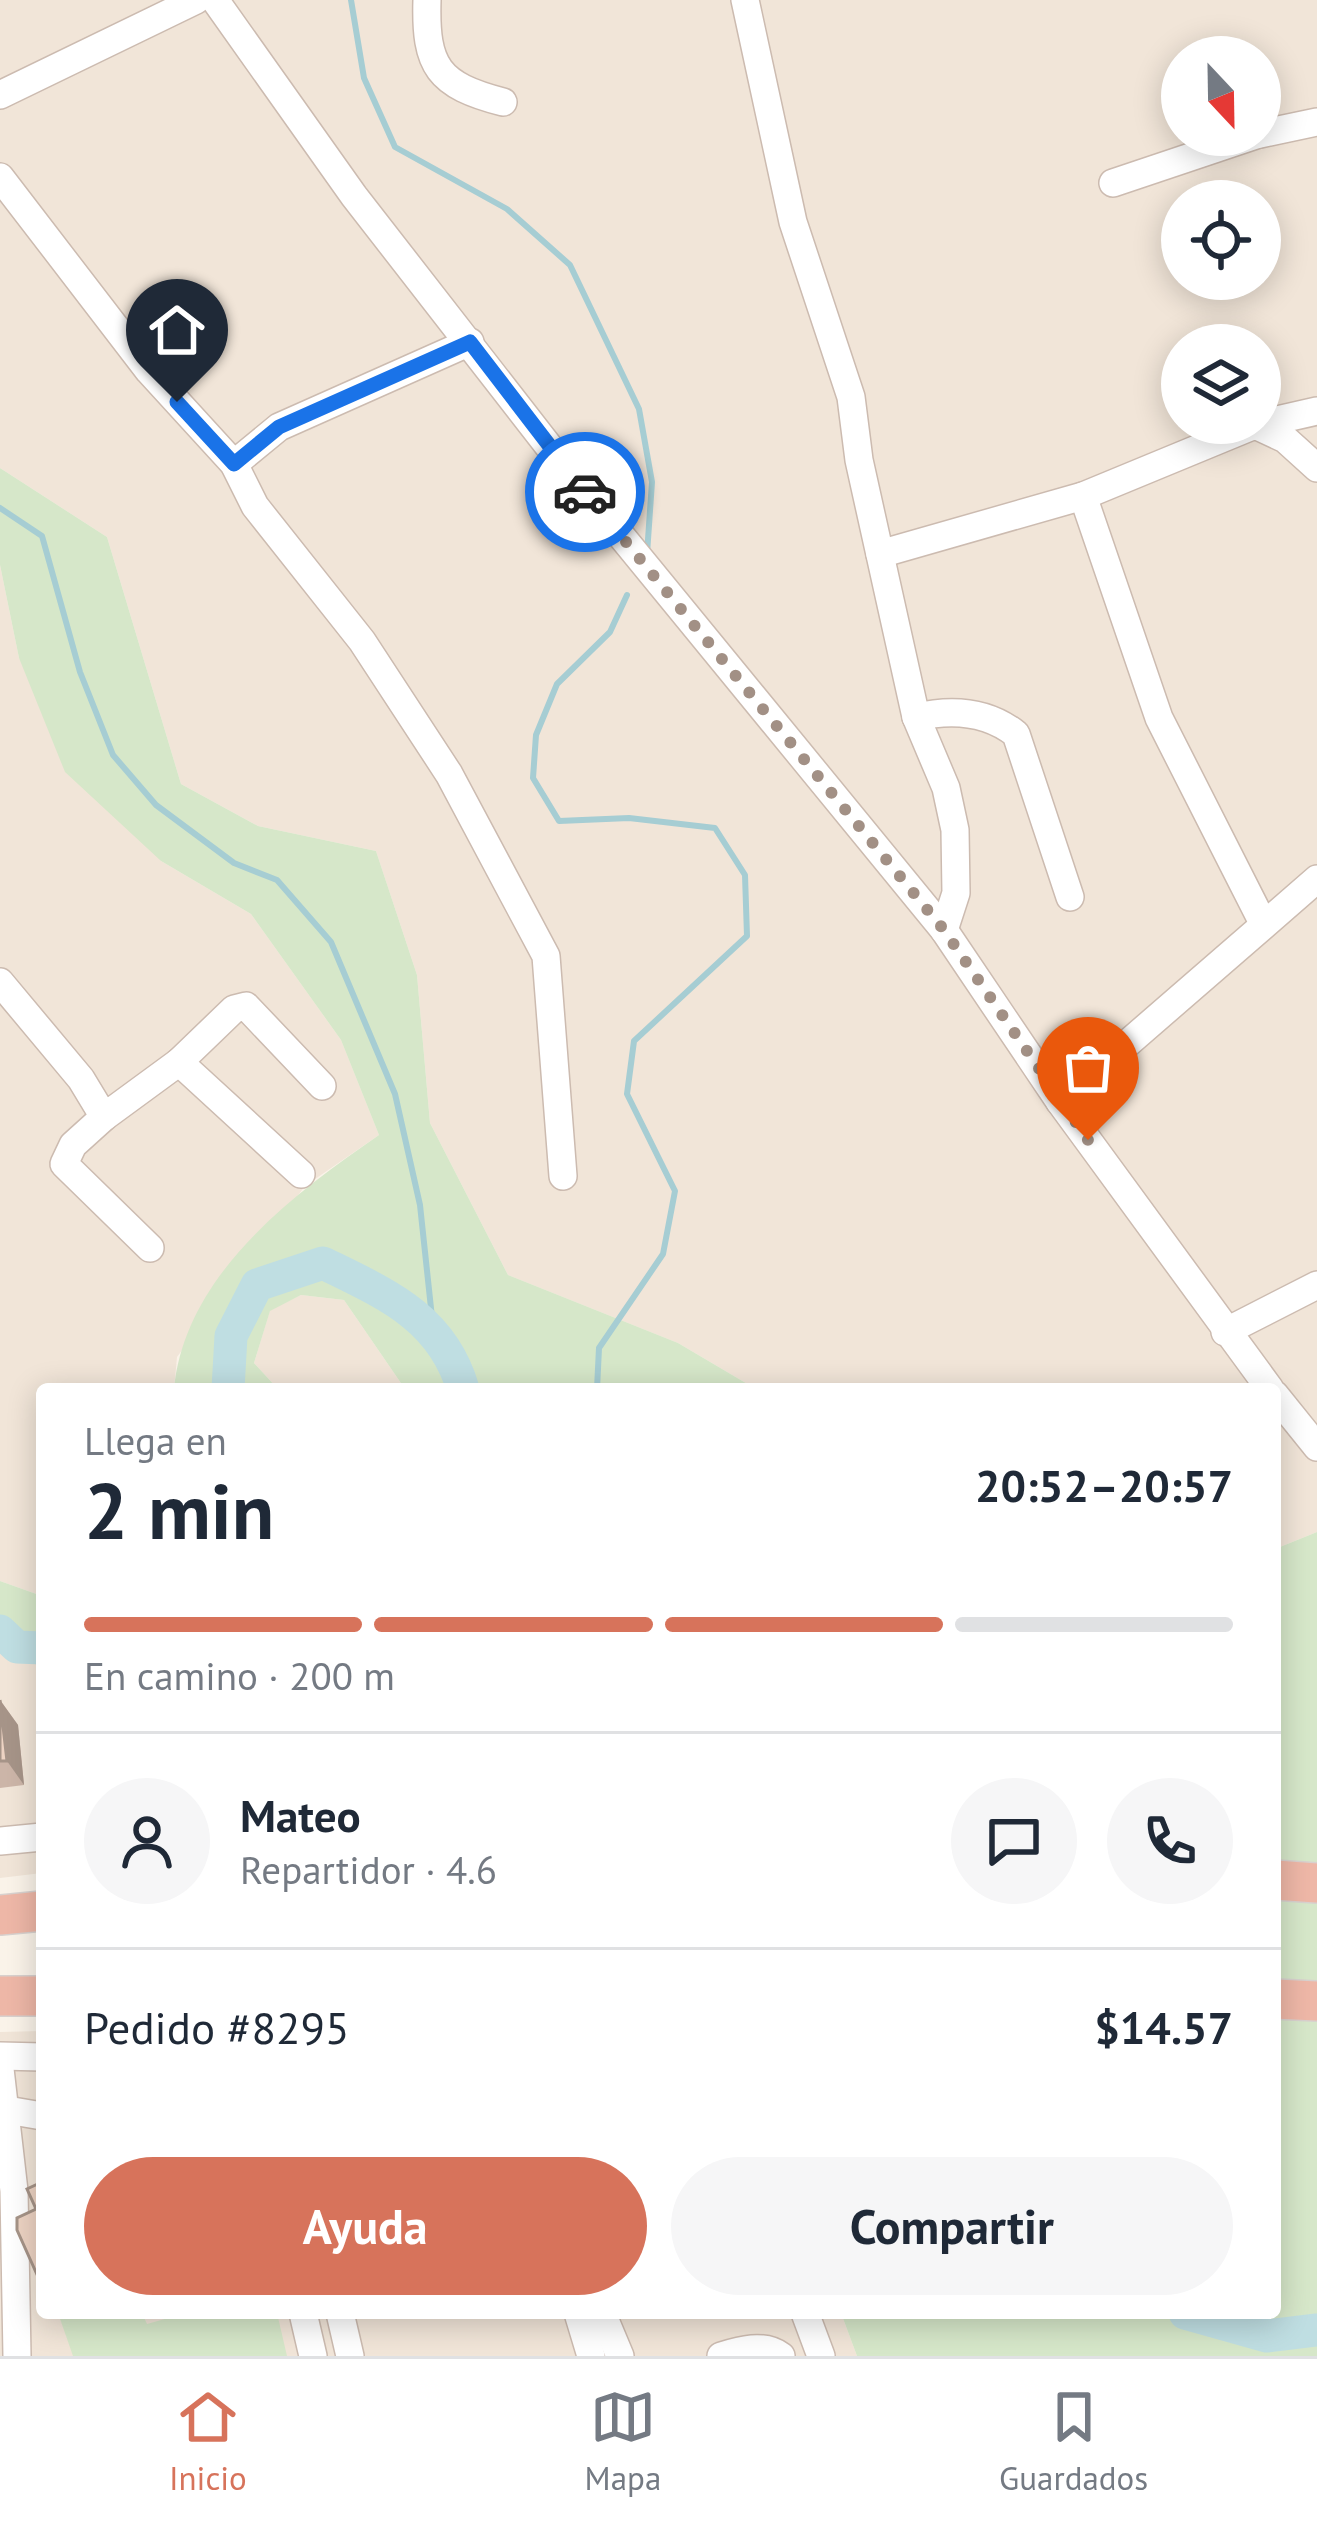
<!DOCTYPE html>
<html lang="es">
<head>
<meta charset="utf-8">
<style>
	:root { --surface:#fff; --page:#f6f6f7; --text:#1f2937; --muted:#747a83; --line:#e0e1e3; --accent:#d7735b }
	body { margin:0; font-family:"PT Sans",sans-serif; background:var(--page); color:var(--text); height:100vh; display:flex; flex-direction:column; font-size:45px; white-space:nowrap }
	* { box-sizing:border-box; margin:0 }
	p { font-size:39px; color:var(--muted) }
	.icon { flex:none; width:66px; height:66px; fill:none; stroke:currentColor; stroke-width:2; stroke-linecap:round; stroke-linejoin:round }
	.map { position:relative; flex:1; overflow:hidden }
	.details { position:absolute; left:36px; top:1383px; width:1245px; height:936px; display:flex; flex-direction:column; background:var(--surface); border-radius:12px; box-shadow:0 6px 30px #0003 }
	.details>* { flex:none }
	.needle { width:78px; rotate:158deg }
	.fabs { position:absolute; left:1161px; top:36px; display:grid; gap:24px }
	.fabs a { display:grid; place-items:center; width:120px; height:120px; border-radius:50%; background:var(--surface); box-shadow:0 6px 30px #0003; font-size:60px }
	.pin { position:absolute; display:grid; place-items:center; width:102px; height:102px; color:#fff; margin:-123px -51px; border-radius:50% 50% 50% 0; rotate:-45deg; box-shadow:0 0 12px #0007 }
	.pin .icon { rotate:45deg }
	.courier { position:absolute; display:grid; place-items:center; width:120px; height:120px; margin:-60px; border:9px solid #1a73e8; border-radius:50%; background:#fff; color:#222; box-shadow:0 3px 15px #0007 }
	.headline em { font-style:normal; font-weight:700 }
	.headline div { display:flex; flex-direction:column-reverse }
	.headline { display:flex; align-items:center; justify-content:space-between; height:204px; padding:0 48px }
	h1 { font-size:78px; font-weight:700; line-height:90px }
	.bar { display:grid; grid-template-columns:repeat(4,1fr); gap:18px 12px; align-content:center; height:144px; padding:0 48px }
	.bar i { height:15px; border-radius:9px; background:var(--line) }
	.bar .current { background:var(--accent) }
	.bar p { grid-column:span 4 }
	.line { display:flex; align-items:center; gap:30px; padding:0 48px; border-top:3px solid var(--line) }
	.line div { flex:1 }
	.round { display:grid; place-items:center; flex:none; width:126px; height:126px; border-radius:63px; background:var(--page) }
	.button { display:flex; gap:24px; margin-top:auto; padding:24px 48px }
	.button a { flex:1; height:138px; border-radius:72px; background:var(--accent); color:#fff; font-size:48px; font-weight:700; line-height:138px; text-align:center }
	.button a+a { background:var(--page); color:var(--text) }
	.dock { display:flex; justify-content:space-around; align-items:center; height:168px; border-top:3px solid var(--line); background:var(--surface); font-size:33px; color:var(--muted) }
	.dock a { display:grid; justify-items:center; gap:6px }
	.dock .current { color:var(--accent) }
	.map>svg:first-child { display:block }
	.residential { fill:#f1e5d8; fill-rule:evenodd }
	.green { fill:#d6e7c9 }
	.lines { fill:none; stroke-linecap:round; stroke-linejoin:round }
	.stream { stroke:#a6cdd3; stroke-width:6 }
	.river { stroke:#bfdee2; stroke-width:33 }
	.minor-casing { stroke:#ccbbb0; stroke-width:30 }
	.highway-casing { stroke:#d8d1ce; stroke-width:42 }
	.minor { stroke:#fff; stroke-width:27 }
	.highway { stroke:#eeb7a7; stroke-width:39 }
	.wall { fill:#ccb5a8 }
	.shaded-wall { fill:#a69488 }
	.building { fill:#edd3c3; stroke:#a69488; stroke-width:3 }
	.done { stroke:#a29085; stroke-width:12; stroke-dasharray:0 21.6 }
	.route { stroke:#1a73e8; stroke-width:15 }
</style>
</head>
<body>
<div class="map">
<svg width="1317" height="2356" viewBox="0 0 1317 2356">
	<rect width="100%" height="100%" fill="#faf3e9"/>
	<!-- residential -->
	<g class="residential">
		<path d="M0,0H1317V1532L1275,1549V1389H756L678,1343L508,1275L430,1123L417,975L376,851L258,826L181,784L107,537L0,468ZM1182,57H1260V135H1182ZM1182,201H1260V279H1182ZM1182,345H1260V423H1182Z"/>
		<polygon points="0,565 19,658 161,861 251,914 341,1040 379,1135 305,1186 177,1357 174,1389 42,1389 42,1596 0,1581"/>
		<polygon points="301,1295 344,1300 405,1389 278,1389 254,1363 270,1310"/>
		<polygon points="0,1649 15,1661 42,1660 42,1873 0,1878"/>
		<polygon points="42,2031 42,2313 841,2313 857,2356 0,2356 0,2032"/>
	</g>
	<!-- green -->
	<g class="green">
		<path d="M0,468L107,537L181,784L258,826L376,851L417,975L430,1123L508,1275L678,1343L756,1389H405L344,1300L301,1295L270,1311L254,1363L278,1389H174C185,1275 292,1195 379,1135L341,1040L251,914L161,861L65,772L19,658L0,565Z"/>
		<polygon points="1317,1532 1317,2356 857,2356 841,2313 1275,2313 1275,1549"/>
		<polygon points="0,1581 42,1596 42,1660 14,1661 0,1649"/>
		<polygon points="58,2313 142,2313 147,2324 186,2313 277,2313 287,2356 73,2356"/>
	</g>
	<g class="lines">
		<!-- stream -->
		<g class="stream">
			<polyline points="351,0 364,78 395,147 507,209 570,265 639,409 652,482 647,554"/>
			<polyline points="0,508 42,536 80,672 113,755 156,805 234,863 277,880 331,942 395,1094 420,1205 433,1327"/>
			<polyline points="597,1389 599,1348 663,1254 675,1191 627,1094 634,1041 747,936 745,875 715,828 629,818 559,821 533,778 536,735 557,684 610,632 627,595"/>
		</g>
		<!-- river -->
		<g class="river">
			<path d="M228,1389L231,1336L257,1285L323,1263C386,1294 442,1317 463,1389"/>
			<polyline points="0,1631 17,1647 42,1648"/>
			<polyline points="1185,2313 1267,2336 1317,2330"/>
		</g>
		<!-- minor casing -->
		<g class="minor-casing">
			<g id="minor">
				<polyline points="215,0 354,196 564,466 944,930 1060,1102 1270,1389"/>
				<path d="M427,0C425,67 438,85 503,102"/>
				<polyline points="745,0 793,222 851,397 859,460 916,717 946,788 955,830 956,893 944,930"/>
				<polyline points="0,95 196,0"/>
				<polyline points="1260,134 1317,122"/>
				<polyline points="0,177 149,371 234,464 255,506 362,641 449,774 546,956 563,1176"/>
				<polyline points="1113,183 1256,135"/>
				<polyline points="1255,425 1317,411"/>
				<polyline points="234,464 279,427 470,342"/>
				<polyline points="1083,496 1159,718 1263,923"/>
				<polyline points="880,554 1083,496 1255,425 1285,439 1317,468"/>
				<path d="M916,717C951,709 987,711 1016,734L1070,897"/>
				<polyline points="0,982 81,1079 104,1117 179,1062 234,1009 246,1006 322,1086"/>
				<polyline points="179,1062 301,1174"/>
				<polyline points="1060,1102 1317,879"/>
				<polyline points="104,1117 73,1145 64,1164 150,1248"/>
				<polyline points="1225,1332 1317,1285"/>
				<polyline points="1275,1395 1317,1447"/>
				<polyline points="0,1841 42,1837"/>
				<polyline points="0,2056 42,2057"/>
				<polyline points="0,2069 14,2191 17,2356"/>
				<polyline points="7,2110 42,2116"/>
				<polyline points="303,2313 313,2356"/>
				<polyline points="340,2313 350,2356"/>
				<polyline points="578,2313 591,2356"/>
				<polyline points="602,2313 620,2356"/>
				<polyline points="805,2313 821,2356"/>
				<path d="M721,2356C740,2350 764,2343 781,2356"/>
			</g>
		</g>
		<!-- highway casing -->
		<g class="highway-casing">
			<g id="highway">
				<polyline points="1275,1880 1317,1883"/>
				<polyline points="0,1915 42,1911"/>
				<polyline points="0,1996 42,1996"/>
				<polyline points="1275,1999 1317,2001"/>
			</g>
		</g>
		<!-- minor -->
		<use href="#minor" class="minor"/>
		<!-- highway -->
		<use href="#highway" class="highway"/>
	</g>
	<!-- wall -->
	<polygon class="wall" points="0,1700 18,1725 24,1785 0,1788"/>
	<!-- shaded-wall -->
	<polygon class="shaded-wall" points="0,1700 18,1725 24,1785 7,1761"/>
	<!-- building -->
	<g class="building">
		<polygon points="0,1700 7,1761 0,1761"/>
		<polygon points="42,2182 42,2278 39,2279 17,2230 17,2218 36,2209 27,2189"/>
	</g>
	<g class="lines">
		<!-- done -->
		<polyline class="done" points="585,492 944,930 1088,1140"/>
		<!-- route -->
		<polyline class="route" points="177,402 234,464 279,427 470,342 585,492"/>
	</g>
</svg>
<div class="fabs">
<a><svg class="needle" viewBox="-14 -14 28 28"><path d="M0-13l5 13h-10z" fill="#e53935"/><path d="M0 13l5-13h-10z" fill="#747a83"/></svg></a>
<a><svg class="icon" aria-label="locate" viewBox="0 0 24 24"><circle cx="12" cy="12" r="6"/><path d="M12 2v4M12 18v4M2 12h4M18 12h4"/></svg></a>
<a><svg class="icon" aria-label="layers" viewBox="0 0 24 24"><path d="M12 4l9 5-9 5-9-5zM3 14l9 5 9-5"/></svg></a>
</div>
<div class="pin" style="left:1088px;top:1140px;background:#ea580c"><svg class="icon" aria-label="bag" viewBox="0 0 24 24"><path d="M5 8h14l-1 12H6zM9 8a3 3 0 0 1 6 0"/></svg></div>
<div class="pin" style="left:177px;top:402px;background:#1f2937"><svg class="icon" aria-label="home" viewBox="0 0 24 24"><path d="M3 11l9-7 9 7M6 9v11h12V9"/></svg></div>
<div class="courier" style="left:585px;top:492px"><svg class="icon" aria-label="car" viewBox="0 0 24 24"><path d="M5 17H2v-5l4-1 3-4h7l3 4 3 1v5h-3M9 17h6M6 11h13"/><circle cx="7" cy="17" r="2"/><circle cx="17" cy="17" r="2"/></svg></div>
<section class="details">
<div class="headline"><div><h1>2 min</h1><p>Llega en</p></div><em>20:52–20:57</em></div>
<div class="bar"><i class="current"></i><i class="current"></i><i class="current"></i><i></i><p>En camino · 200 m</p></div>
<div class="line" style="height:216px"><a class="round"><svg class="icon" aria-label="person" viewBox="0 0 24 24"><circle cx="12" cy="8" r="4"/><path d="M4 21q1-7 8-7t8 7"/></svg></a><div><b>Mateo</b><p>Repartidor · 4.6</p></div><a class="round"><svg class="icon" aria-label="chat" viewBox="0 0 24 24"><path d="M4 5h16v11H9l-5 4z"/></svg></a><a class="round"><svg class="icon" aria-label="phone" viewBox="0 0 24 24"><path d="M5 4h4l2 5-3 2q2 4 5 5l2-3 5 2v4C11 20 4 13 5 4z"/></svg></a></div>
<div class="line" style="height:156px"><div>Pedido #8295</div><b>$14.57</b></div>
<div class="button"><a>Ayuda</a><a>Compartir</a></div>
</section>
</div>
<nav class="dock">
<a class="current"><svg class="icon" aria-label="home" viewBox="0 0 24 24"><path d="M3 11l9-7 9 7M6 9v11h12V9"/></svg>Inicio</a>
<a><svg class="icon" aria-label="map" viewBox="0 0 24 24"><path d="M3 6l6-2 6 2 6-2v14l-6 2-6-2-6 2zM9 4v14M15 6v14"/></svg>Mapa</a>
<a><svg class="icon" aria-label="saved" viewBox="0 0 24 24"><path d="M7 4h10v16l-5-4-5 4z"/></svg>Guardados</a>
</nav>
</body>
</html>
